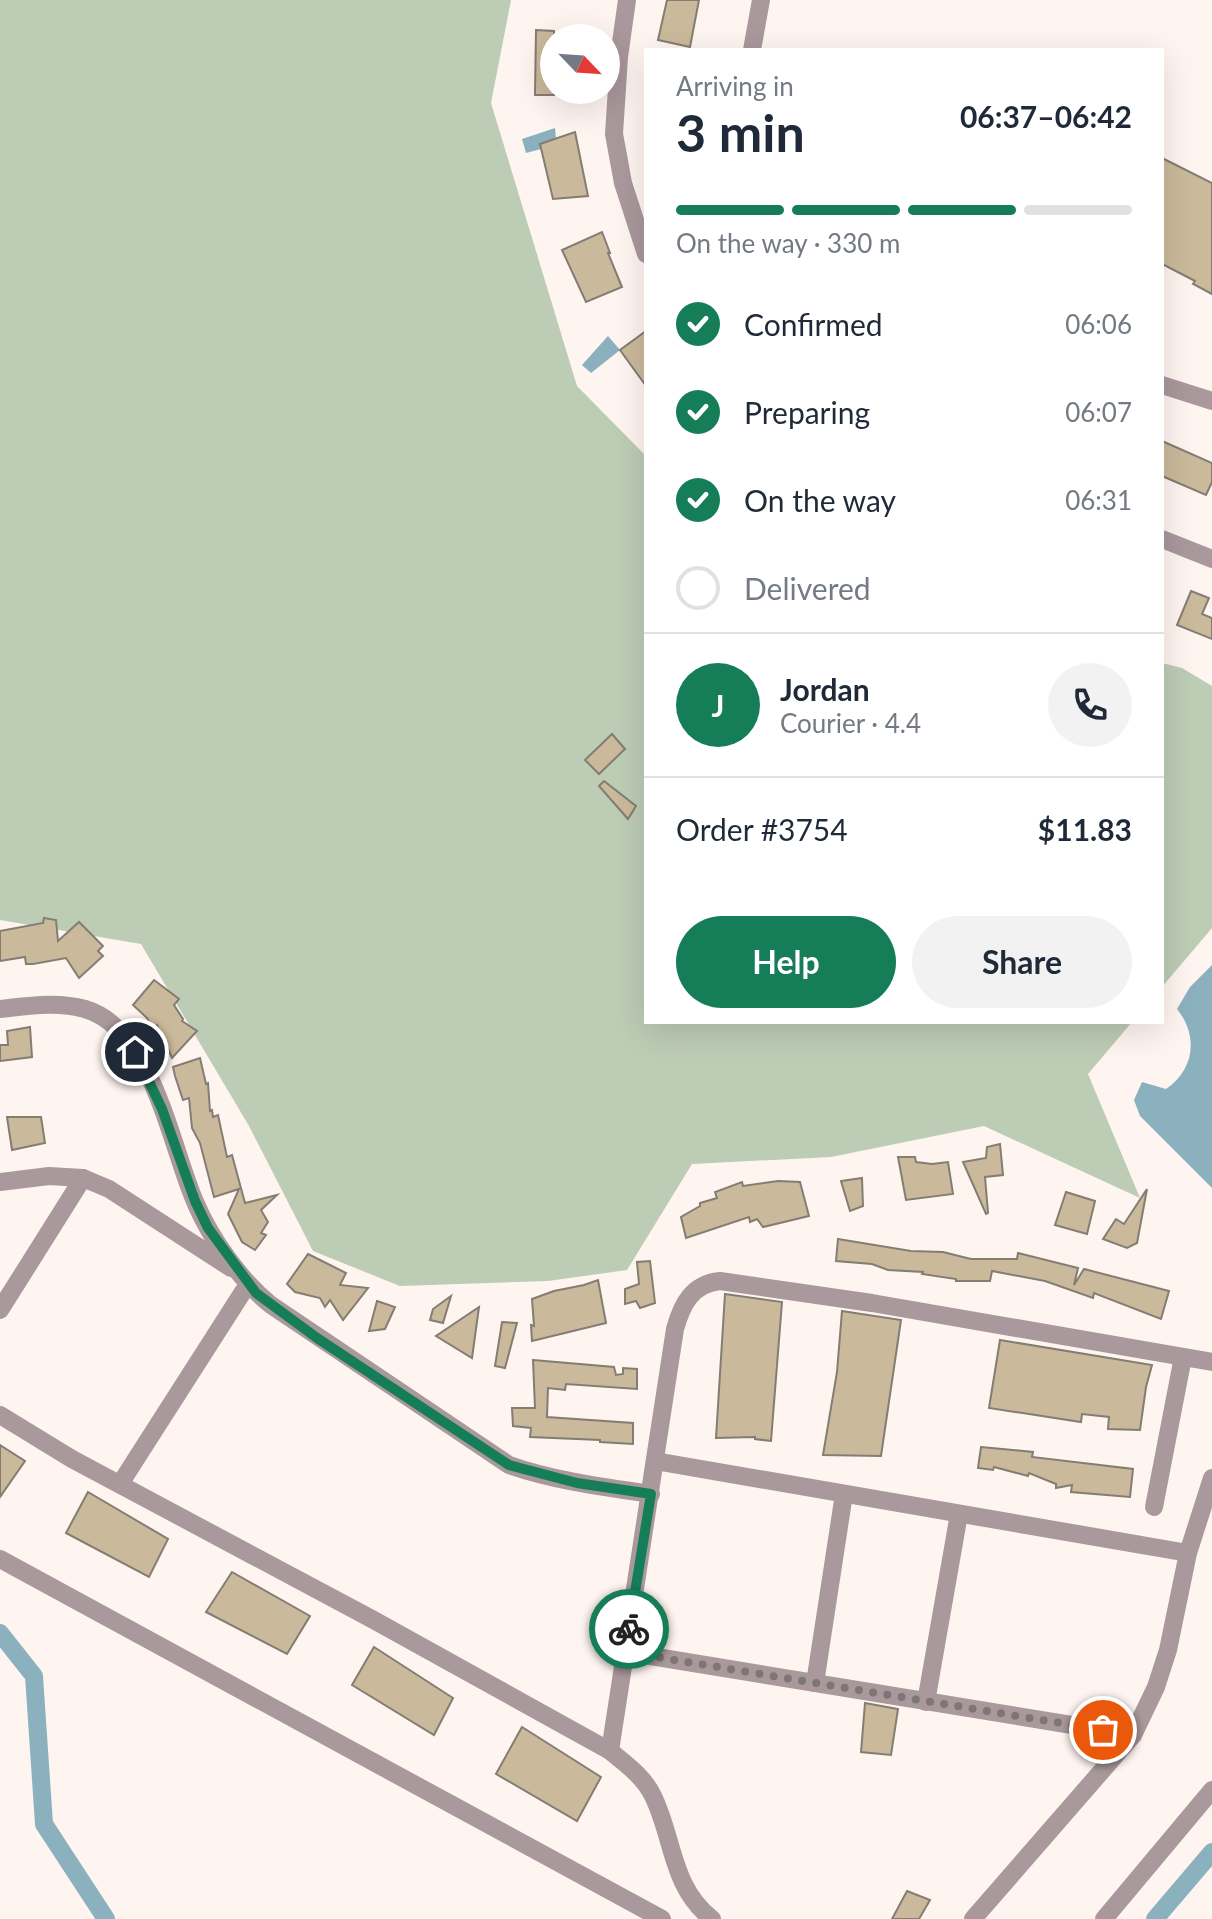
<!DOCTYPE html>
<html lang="en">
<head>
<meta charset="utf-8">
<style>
	:root { --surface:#fff; --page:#f2f2f3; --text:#1f2937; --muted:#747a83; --line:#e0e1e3; --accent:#157e59 }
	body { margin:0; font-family:Lato,sans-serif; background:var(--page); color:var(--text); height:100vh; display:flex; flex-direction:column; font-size:30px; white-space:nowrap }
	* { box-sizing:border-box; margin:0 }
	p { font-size:26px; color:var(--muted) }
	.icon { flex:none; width:44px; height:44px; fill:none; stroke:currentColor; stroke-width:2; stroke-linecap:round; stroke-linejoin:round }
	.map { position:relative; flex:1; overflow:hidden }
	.details { position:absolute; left:644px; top:48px; width:520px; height:976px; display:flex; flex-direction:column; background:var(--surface); border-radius:0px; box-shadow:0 8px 32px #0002 }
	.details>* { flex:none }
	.needle { width:52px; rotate:115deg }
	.controls { position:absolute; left:540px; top:24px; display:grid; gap:16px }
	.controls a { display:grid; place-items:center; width:80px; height:80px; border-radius:50%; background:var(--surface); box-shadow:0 8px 32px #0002; font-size:40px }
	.pin { position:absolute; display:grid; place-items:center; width:68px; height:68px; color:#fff; margin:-34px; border:4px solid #fff; border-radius:50%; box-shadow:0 2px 8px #0007 }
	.courier { position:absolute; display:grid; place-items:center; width:80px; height:80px; margin:-40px; border:6px solid #157e59; border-radius:50%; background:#fff; color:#222; box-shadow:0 2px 10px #0007 }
	.head em { font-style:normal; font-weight:700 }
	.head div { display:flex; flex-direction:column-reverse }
	.head { display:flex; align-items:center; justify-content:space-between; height:136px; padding:0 32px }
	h1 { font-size:52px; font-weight:700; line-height:60px }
	.bar { display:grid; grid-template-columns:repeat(4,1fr); gap:12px 8px; align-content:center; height:96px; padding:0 32px }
	.bar i { height:10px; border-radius:6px; background:var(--line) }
	.bar .selected { background:var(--accent) }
	.bar p { grid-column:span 4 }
	.line { display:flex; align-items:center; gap:20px; padding:0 32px; border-top:2px solid var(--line) }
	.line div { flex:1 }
	.round { display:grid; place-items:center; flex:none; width:84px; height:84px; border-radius:42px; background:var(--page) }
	ol { padding:0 32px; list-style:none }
	li { display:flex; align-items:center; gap:24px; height:88px }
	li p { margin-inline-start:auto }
	li .icon { padding:8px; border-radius:50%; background:var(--accent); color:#fff; stroke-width:4 }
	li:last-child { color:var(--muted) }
	li i { width:44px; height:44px; border:4px solid var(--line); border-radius:50% }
	.button { display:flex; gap:16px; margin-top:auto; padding:16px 32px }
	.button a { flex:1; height:92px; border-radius:48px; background:var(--accent); color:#fff; font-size:32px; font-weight:700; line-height:92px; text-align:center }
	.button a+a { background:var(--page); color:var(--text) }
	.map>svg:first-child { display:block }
	.green { fill:#bdccb5 }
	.water { fill:#8bb1bf }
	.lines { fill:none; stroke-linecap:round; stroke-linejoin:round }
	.canal { stroke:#8bb1bf; stroke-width:18 }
	.building { fill:#cbb99b; stroke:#837d74; stroke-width:2 }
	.minor { stroke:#a9989c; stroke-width:18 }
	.done { stroke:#7d7774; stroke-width:8; stroke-dasharray:0 14.4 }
	.route { stroke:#157e59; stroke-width:10 }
</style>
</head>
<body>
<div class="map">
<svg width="1212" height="1919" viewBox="0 0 1212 1919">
	<rect width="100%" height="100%" fill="#fef4f0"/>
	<!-- green -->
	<g class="green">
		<polygon points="0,0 511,0 491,103 577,386 646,456 646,1022 1132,1022 1088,1074 1140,1198 984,1126 831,1157 692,1164 627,1270 548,1281 400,1286 313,1251 249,1126 141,944 0,920"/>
		<polygon points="1162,663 1182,668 1212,686 1212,928 1162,987"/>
	</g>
	<!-- water -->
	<g class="water">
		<polygon points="555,128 556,139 540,144 541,149 526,153 522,139"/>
		<polygon points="608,336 620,350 591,373 582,365"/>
		<path d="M1212,965V1188L1140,1116L1134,1100L1142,1082L1166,1089C1194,1070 1199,1036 1177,1009L1190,987Z"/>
	</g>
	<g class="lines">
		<!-- canal -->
		<g class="canal">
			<polyline points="0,1633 34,1676 44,1824 106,1919"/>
			<polyline points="1155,1919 1212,1852"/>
		</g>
	</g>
	<!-- building -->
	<g class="building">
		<polygon points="667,0 699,0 690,47 658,40"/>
		<polygon points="536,30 554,31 554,95 535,95"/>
		<polygon points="575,132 588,196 553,199 540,144"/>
		<polygon points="1162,158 1212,183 1212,294 1193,284 1195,281 1162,264"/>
		<polygon points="602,232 610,253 608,253 622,287 586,302 562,250"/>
		<polygon points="646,331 646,386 620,350"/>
		<polygon points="1162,441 1212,463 1212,482 1206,495 1162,476"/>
		<polygon points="1191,591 1209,598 1202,614 1212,618 1212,639 1177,625"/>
		<polygon points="612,734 625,749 599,774 585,760"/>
		<polygon points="604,781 636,806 628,819 599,786"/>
		<polygon points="44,918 56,920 58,941 79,922 103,946 98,951 103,956 79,978 66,958 33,964 26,964 25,957 0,961 0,931 43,923"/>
		<polygon points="154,980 179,999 174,1005 183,1019 182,1021 197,1031 172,1058 157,1025 153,1029 147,1018 133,1005"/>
		<polygon points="30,1027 32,1057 0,1061 0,1045 8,1045 7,1031"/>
		<polygon points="200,1058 206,1084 208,1083 210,1111 212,1110 213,1117 218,1115 227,1157 232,1155 245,1203 277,1195 261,1210 268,1222 261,1233 266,1235 255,1250 242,1242 228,1214 239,1189 214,1197 200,1143 192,1128 189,1098 183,1100 175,1076 173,1067"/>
		<polygon points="7,1117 41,1117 45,1143 12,1150"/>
		<polygon points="1000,1144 1003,1175 985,1177 988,1213 986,1214 963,1162 986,1158 987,1147"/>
		<polygon points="898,1157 915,1157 916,1162 932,1164 948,1162 953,1194 906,1200"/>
		<polygon points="862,1178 863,1206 850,1211 841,1181"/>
		<polygon points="778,1181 800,1182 809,1216 763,1227 757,1219 750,1222 749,1217 686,1238 681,1217 700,1206 700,1203 717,1198 715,1192 742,1182 743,1186"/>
		<polygon points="1147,1189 1137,1243 1127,1248 1103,1239 1116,1219 1124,1224"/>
		<polygon points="1066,1192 1095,1201 1087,1234 1055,1225"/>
		<polygon points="838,1239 911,1251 943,1252 971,1259 1017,1259 1018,1253 1078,1268 1074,1285 1084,1269 1169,1291 1161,1319 1094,1293 1093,1298 1045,1281 992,1271 990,1281 956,1281 956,1279 922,1274 923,1272 888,1270 872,1264 836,1261"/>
		<polygon points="308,1254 346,1273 340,1285 368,1288 343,1320 330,1300 325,1307 320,1298 295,1292 287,1284"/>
		<polygon points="650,1261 655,1303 640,1308 636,1301 625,1304 625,1289 639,1284 637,1262"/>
		<polygon points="598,1280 606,1323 532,1341 531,1325 534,1326 532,1299 554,1291 584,1285"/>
		<polygon points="725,1294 782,1302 771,1441 755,1439 755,1437 716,1438"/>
		<polygon points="451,1296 443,1323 430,1320 433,1309"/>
		<polygon points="377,1301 395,1307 385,1329 369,1331"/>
		<polygon points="479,1307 472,1358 436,1336"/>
		<polygon points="842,1311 901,1320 881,1456 823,1455 837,1372"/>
		<polygon points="502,1322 517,1323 505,1368 495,1366"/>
		<polygon points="1000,1340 1152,1365 1146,1387 1140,1430 1108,1429 1109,1417 1082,1414 1081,1422 989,1408"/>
		<polygon points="533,1360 614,1367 616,1375 623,1374 623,1368 637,1369 637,1389 566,1384 565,1390 548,1388 547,1417 633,1423 633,1444 600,1442 600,1440 530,1437 531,1428 513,1426 512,1408 535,1408"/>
		<polygon points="0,1445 25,1461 0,1497"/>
		<polygon points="981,1447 1033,1452 1032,1457 1133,1469 1130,1497 1071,1492 1072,1485 1056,1488 1056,1484 1029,1473 1028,1476 994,1467 993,1470 978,1468"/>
		<polygon points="88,1492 168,1539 149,1577 66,1533"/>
		<polygon points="232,1572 310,1616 287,1654 206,1612"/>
		<polygon points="374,1647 453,1698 434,1735 352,1685"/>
		<polygon points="865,1703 898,1709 891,1755 861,1752"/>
		<polygon points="522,1727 601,1777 577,1821 496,1774"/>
		<polygon points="907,1891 930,1900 919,1919 892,1919"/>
	</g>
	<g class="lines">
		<!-- minor -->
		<g class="minor">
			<polyline points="627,0 619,57 614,134 623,183 646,254"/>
			<polyline points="752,50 761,0"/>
			<polyline points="1162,385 1212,401"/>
			<polyline points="1162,539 1212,559"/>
			<path d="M0,1009C28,1006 57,1001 85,1009C152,1028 171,1148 196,1204C211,1239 241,1281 271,1305L509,1465C555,1481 603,1487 651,1494"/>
			<polyline points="0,1182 49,1176 83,1178 109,1189 231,1268"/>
			<polyline points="0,1310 83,1178"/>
			<path d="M0,1415L72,1459L370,1618L610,1751C626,1764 644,1777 653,1796C674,1839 671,1887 712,1919"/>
			<polyline points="655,1461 1188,1553"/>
			<polyline points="120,1484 248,1284"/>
			<polyline points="1154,1507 1183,1357"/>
			<polyline points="0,1559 662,1919"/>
			<polyline points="626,1652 1133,1735"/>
			<polyline points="815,1683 844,1494"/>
			<polyline points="926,1702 959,1514"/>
			<path d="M610,1751L675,1329C682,1304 692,1284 720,1281L872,1303L1212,1362"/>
			<polyline points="973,1919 1133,1735 1156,1687 1168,1650 1188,1553 1212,1478"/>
			<polyline points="1104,1919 1212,1790"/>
		</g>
	</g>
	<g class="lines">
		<!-- done -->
		<polyline class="done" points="629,1629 626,1652 1103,1730"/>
		<!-- route -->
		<polyline class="route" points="135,1052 162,1109 195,1201 208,1228 256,1293 317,1338 509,1465 577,1483 651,1494 629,1629"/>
	</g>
</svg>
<div class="controls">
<a><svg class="needle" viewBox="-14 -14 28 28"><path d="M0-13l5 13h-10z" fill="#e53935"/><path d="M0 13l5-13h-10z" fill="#747a83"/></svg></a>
</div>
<div class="pin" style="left:1103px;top:1730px;background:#ea580c"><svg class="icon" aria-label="bag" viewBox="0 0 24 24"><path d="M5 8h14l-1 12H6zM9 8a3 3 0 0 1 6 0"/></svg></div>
<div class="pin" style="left:135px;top:1052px;background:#1f2937"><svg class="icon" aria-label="home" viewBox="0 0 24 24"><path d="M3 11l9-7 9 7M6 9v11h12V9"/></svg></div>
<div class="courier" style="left:629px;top:1629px"><svg class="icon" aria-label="bike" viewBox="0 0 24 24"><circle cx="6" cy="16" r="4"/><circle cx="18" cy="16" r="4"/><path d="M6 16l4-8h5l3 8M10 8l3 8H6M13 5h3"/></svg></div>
<section class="details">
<div class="head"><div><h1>3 min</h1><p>Arriving in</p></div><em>06:37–06:42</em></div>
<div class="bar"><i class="selected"></i><i class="selected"></i><i class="selected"></i><i></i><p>On the way · 330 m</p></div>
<ol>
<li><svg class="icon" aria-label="check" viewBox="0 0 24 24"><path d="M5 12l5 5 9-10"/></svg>Confirmed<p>06:06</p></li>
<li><svg class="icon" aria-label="check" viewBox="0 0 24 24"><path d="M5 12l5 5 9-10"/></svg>Preparing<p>06:07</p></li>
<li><svg class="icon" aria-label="check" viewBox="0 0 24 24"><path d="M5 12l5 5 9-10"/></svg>On the way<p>06:31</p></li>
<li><i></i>Delivered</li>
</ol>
<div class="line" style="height:144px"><b class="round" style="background:var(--accent);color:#fff">J</b><div><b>Jordan</b><p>Courier · 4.4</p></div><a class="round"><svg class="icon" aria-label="phone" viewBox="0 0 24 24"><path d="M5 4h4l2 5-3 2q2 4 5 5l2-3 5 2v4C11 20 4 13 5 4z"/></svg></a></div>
<div class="line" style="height:104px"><div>Order #3754</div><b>$11.83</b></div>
<div class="button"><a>Help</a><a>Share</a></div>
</section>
</div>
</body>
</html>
